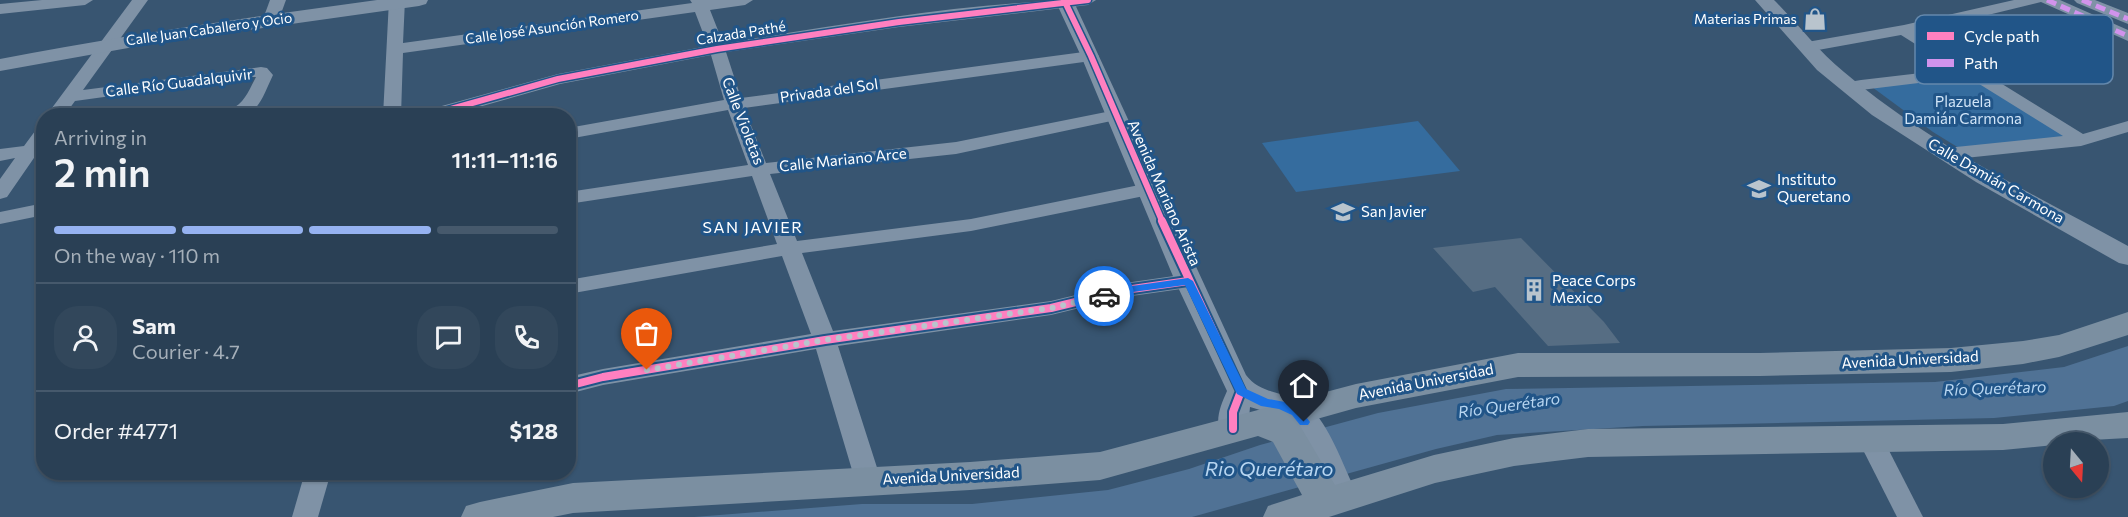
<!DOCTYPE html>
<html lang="en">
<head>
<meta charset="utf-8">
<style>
	:root { --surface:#2a4055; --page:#32475b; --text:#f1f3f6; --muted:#a5afb9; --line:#46596c; --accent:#95b2f1 }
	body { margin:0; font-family:Commissioner,sans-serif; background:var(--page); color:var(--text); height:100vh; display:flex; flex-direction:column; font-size:22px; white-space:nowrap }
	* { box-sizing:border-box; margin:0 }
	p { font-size:20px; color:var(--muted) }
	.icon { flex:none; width:33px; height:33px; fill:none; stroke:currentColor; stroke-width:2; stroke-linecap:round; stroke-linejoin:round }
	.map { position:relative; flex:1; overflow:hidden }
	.details { position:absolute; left:36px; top:108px; width:540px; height:372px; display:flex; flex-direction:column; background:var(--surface); border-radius:24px; box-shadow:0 2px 4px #0004,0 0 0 2px var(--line) }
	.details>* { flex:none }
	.needle { width:39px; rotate:162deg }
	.controls { position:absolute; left:2043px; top:432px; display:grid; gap:12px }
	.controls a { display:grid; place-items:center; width:66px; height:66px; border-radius:50%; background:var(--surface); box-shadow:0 2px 4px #0004,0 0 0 2px var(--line); font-size:30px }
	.pin { position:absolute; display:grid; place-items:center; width:51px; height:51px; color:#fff; margin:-62px -26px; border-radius:50% 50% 50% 0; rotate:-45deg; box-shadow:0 0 6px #0007 }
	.pin .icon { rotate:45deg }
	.courier { position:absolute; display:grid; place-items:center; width:60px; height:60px; margin:-30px; border:4px solid #1a73e8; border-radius:50%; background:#fff; color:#222; box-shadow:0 2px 8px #0007 }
	.summary em { font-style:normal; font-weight:600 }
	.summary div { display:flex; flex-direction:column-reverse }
	.summary { display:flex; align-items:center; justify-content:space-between; height:102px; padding:0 18px }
	h1 { font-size:39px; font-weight:600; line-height:45px }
	.bar { display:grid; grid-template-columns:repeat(4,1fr); gap:9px 6px; align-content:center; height:72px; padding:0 18px }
	.bar i { height:8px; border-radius:4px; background:var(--line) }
	.bar .on { background:var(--accent) }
	.bar p { grid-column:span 4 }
	.line { display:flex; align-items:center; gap:15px; padding:0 18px; border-top:2px solid var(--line) }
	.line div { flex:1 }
	.round { display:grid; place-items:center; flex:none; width:63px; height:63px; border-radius:24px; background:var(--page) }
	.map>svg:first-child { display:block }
	.green { fill:#356c9e }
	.water { fill:#507295 }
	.building { fill:#566d83 }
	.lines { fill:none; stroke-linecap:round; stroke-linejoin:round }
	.minor { fill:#7f92a6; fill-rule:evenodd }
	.tertiary { fill:#7f92a6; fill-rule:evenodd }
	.secondary { fill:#7b8fa1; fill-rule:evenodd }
	.quiet { stroke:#d193ec; stroke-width:5; stroke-dasharray:10 5; stroke-linecap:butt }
	.cycleway-far1-casing { stroke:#215588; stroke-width:9 }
	.cycleway-casing { stroke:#215588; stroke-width:12 }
	.cycleway-far1 { stroke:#ff80c0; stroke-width:6 }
	.cycleway { stroke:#ff80c0; stroke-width:8 }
	.route { fill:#1a73e8 }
	.done { stroke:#b9c4cd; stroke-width:6; stroke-dasharray:0 10.8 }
	.labels { text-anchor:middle; stroke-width:6; stroke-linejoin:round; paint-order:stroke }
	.far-poi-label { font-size:14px; fill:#fff; stroke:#215588; text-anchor:end }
	.far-street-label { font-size:14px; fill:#fff; stroke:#215588 }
	.street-label { font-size:15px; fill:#fff; stroke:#215588 }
	.park-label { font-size:15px; fill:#d1e5f8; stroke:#215588 }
	.poi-label { font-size:15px; fill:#fff; stroke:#215588; text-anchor:start }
	.neighbourhood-label { font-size:16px; letter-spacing:1.5px; fill:#fff; stroke:#215588 }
	.water-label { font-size:16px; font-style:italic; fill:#b8d6f1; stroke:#215588 }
	.near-water-label { font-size:20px; font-style:italic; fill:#b8d6f1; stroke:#215588 }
	.key { fill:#215588; stroke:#6488ac; stroke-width:1.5 }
	.key-label { font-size:16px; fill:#fff }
</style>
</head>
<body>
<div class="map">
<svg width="2128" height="517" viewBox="0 0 2128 517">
	<rect width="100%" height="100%" fill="#385571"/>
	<!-- green -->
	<g class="green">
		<polygon points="1971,76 2068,137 1959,148 1933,132 1872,87"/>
		<polygon points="1418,121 1460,171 1296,192 1262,143"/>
	</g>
	<!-- water -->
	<polygon class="water" points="2128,346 2128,401 2114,406 1994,418 1643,426 1497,435 1436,449 1192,517 694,517 862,504 972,504 1108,490 1189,469 1260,445 1378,413 1506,389 1935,382 2064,367"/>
	<!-- building -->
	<polygon class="building" points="1521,238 1604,322 1620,343 1548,346 1495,287 1473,292 1433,248"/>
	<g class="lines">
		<!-- minor -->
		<g class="minor">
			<polygon points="42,0 93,0 85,5 0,14 0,4"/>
			<path d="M132,0H148L83,90L261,67L267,68L273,75C256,112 258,116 216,116C222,110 228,110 235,107C246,100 250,88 256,77H249L75,101L64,116H46Z"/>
			<polygon points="270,0 286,0 279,19 271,24 263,19"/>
			<path d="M389,0H405L403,43L692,3L690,0H753L745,5L710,10L723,43C845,25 973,0 1096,0L1088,5L899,27L726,52L741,98L1091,51L1099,56L1091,61L744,108L766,163L956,142L1116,110L1122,111L1125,115L1122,119L1116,120L956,154L770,174L797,241L971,219L1149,183L1156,185L1159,189L1156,193L1149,195L971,231L802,253L833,331L1051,301L1125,283L1188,274L1196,276L1199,281L1196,286L1188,288L1125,297L1051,315L838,346L881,480L877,487L868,490L859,487L855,480L816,349L603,385L568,394V377L603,369L811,334L782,256L568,294V280L777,244L752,176L568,204V192L748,165L728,110L568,139V128L724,100L711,55L560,84L447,116H417L420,112L558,74L708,46L695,12L403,53L401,116H383Z"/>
			<polygon points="2014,0 2060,0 2128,30 2128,41 2041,2 1918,32 2083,134 2128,121 2128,132 2081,146 1946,160 1939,158 1937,154 1939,150 1946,148 2063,136 1968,77 1861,90 1855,89 1852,85 1855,81 1861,80 1955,69 1901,35 1807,52 1799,47 1807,42 1904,25"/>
			<polygon points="2074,0 2095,0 2128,13 2128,24 2077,3"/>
			<polygon points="44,126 44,153 36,155 7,197 0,199 0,179 15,158 0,161 0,149 24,146 38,127"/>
			<polygon points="44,203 44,215 0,224 0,212"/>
			<polygon points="1871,431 1880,433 1923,517 1897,517 1858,440 1862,433"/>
			<polygon points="305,472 331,472 318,517 292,517"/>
		</g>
		<!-- tertiary -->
		<g class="tertiary">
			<path d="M377,0H428L426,4L419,6L156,43L0,71V59C125,35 251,17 377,0Z"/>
			<path d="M1055,0H1073L1246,375C1261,395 1285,391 1304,403C1326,417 1341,460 1352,483L1347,492L1336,495L1325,492L1296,432C1283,416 1269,413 1250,407L1248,429L1244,437L1233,440L1222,437C1214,421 1220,407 1227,391L1175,281L1081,56Z"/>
			<path d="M1755,0H1774C1798,24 1818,51 1844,72C1929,144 2031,193 2128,246V265L2119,263L1976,182L1872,115L1817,70Z"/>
		</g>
		<!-- secondary -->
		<polygon class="secondary" points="2128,312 2128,335 2059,357 2023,364 1951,372 1760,376 1518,377 1356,408 1299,424 1335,485 1434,455 1514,438 1588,429 2003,424 2128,412 2128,438 2054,442 2054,445 2003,450 1588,457 1514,466 1435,483 1329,517 1263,517 1268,506 1302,495 1273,442 1258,436 1100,480 970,490 573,513 553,517 461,517 466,506 480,502 573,483 970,462 1100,452 1356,384 1518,353 1760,353 1951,348 2023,341 2059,335"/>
		<!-- quiet -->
		<g class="quiet">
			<polyline points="2047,0 2128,36"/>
			<polyline points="2082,0 2128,19"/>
		</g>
		<!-- cycleway-far1 casing -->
		<g class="cycleway-far1-casing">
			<g id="cycleway-far1">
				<polyline points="1064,0 1091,56 1163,223"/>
				<polyline points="426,116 558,79 717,49 899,22 1088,0"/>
			</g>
		</g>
		<!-- cycleway casing -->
		<g class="cycleway-casing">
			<g id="cycleway">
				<polyline points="1162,221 1241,391 1233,412 1233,429"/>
				<polyline points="568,386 603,377 825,340 1051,308 1125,290 1188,281"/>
			</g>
		</g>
		<!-- cycleway-far1 -->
		<use href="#cycleway-far1" class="cycleway-far1"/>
		<!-- cycleway -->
		<use href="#cycleway" class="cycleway"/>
	</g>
	<!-- route -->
	<polygon class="route" points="1188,278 1193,281 1246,389 1268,399 1285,402 1300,409 1310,422 1308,425 1300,425 1292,415 1279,409 1261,406 1237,394 1185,285 1125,293 1104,300 1099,296 1125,287"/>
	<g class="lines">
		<!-- done -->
		<polyline class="done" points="647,370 825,340 1051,308 1104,296"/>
	</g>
	<!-- icons -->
	<defs>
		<g id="shop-bare" transform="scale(1.8)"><path d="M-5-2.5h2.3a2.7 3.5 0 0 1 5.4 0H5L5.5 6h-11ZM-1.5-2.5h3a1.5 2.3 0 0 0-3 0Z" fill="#b9c4cd" stroke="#215588" stroke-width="2.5" paint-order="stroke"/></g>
		<g id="school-bare" transform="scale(1.8)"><path d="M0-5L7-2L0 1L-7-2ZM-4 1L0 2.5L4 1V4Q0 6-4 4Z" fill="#b9c4cd" stroke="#215588" stroke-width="2.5" paint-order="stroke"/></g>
		<g id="building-bare" transform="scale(1.8)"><path d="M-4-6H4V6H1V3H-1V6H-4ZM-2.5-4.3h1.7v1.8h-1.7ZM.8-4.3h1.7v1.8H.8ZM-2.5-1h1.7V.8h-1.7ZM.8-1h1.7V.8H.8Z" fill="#b9c4cd" stroke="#215588" stroke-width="2.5" paint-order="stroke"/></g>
	</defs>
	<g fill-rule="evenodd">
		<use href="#shop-bare" x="1815" y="19"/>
		<use href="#school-bare" x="1759" y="189"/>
		<use href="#school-bare" x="1343" y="212"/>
		<use href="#building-bare" x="1534" y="290"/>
	</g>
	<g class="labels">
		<!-- far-poi labels -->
		<g class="far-poi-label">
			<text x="1797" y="24">Materias Primas</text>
		</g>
		<!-- far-street labels -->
		<g class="far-street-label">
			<text transform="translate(552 27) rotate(-8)" y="5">Calle José Asunción Romero</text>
			<text transform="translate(209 29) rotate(-8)" y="5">Calle Juan Caballero y Ocio</text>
			<text transform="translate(741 33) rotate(-9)" y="5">Calzada Pathé</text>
		</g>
		<!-- street labels -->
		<g class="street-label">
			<text transform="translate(179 83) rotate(-7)" y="5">Calle Río Guadalquivir</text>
			<text transform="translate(829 91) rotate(-8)" y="5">Privada del Sol</text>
			<text transform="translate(743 121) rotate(69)" y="5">Calle Violetas</text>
			<text transform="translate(843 160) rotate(-6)" y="5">Calle Mariano Arce</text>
			<text transform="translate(1996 181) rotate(30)" y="5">Calle Damián Carmona</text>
			<text transform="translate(1164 193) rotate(66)" y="5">Avenida Mariano Arista</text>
			<text transform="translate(1910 360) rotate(-3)" y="5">Avenida Universidad</text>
			<text transform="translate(1426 382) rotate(-11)" y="5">Avenida Universidad</text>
			<text transform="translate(951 476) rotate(-3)" y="5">Avenida Universidad</text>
		</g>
		<!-- park labels -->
		<g class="park-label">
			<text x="1963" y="107">Plazuela<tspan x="1963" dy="17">Damián Carmona</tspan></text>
		</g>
		<!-- poi labels -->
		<g class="poi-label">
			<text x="1777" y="185">Instituto<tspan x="1777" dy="17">Queretano</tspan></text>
			<text x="1361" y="217">San Javier</text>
			<text x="1552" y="286">Peace Corps<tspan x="1552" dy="17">Mexico</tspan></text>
		</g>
		<!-- neighbourhood labels -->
		<g class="neighbourhood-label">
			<text x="753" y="233">SAN JAVIER</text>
		</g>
		<!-- water labels -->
		<g class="water-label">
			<text transform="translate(1995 388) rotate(-2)" y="6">Río Querétaro</text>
			<text transform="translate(1509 405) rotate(-8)" y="6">Río Querétaro</text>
		</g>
		<!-- near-water labels -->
		<g class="near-water-label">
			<text x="1269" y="476">Rio Querétaro</text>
		</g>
	</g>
	<!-- legend -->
	<rect x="1915" y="15" width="198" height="69" rx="9" class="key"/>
	<rect x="1927" y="32" width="27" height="8" fill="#ff80c0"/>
	<rect x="1927" y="59" width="27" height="8" fill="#d193ec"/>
	<g class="key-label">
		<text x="1964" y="42">Cycle path</text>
		<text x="1964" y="69">Path</text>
	</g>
</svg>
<div class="controls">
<a><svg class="needle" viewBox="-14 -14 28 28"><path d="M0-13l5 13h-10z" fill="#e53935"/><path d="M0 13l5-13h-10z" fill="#a5afb9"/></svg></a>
</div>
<div class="pin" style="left:647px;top:370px;background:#ea580c"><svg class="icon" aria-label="bag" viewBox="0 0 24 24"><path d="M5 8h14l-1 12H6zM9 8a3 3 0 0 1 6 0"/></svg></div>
<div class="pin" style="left:1304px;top:422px;background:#1f2937"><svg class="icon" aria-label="home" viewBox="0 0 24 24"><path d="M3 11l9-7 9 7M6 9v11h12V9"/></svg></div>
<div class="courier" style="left:1104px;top:296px"><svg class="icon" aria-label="car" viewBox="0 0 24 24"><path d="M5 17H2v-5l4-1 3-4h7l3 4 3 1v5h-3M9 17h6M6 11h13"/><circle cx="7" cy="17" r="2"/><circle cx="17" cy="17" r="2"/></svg></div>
<section class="details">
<div class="summary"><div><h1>2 min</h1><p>Arriving in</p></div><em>11:11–11:16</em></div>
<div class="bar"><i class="on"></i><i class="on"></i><i class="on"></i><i></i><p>On the way · 110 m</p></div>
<div class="line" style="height:108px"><a class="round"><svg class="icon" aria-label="person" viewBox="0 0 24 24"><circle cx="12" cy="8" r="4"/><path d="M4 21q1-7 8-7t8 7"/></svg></a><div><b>Sam</b><p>Courier · 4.7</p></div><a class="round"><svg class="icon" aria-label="chat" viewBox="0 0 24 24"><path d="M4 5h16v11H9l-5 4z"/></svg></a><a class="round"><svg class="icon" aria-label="phone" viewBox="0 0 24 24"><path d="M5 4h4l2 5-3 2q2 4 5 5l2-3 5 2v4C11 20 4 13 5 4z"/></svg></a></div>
<div class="line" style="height:78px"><div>Order #4771</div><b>$128</b></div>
</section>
</div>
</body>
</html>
